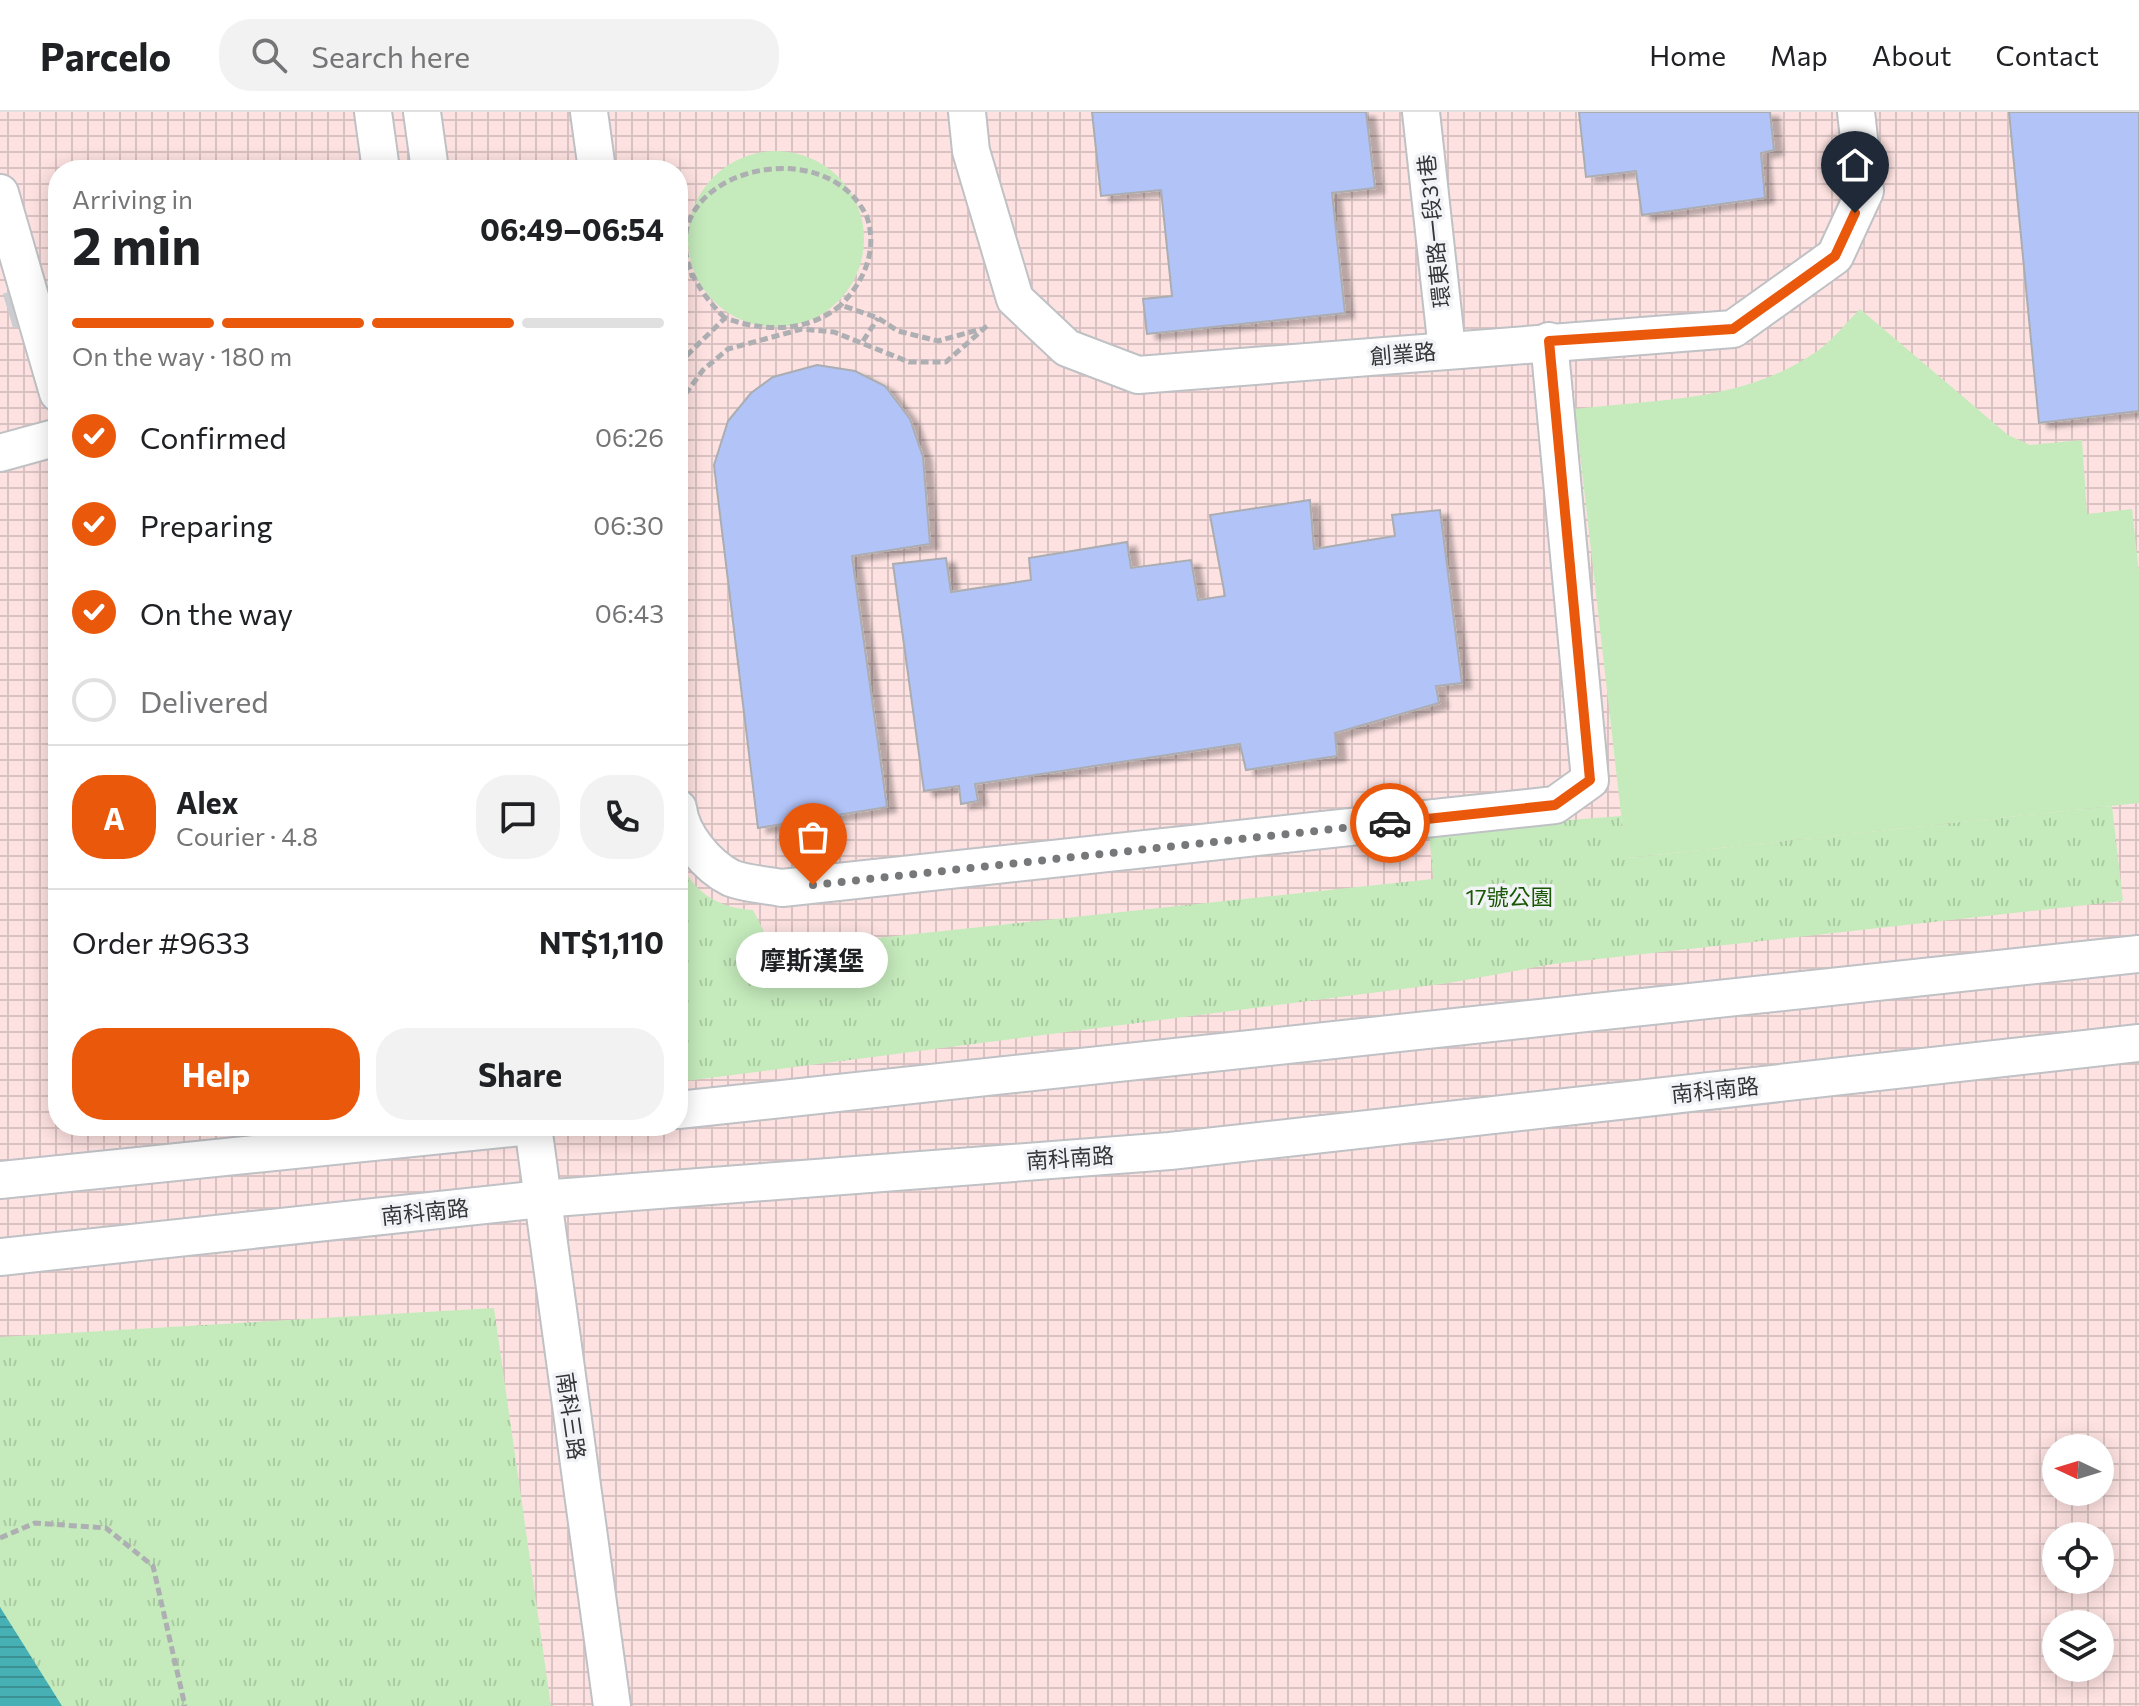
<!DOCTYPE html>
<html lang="en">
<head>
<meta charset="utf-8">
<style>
	:root { --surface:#fff; --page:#f2f2f2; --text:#202124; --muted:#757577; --line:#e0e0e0; --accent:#ea580c }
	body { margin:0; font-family:Commissioner,"Noto Sans TC",sans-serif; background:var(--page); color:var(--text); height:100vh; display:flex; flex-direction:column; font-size:30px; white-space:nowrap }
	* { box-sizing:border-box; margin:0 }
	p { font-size:26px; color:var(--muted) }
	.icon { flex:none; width:44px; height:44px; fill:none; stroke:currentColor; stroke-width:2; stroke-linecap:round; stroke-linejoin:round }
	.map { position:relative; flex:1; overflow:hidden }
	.sheet { position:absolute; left:48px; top:48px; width:640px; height:976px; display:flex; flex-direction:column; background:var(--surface); border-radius:32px; box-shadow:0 4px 20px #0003 }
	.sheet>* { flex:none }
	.needle { width:52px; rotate:274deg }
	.controls { position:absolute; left:2042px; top:1322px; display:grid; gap:16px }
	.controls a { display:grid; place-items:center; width:72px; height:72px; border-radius:50%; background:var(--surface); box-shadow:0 4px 20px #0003; font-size:40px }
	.pin { position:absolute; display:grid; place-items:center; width:68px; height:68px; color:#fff; margin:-82px -34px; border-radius:50% 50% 50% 0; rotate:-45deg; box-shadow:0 0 8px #0007 }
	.pin .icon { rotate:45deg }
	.courier { position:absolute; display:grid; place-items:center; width:80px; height:80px; margin:-40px; border:6px solid #ea580c; border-radius:50%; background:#fff; color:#222; box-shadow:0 2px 10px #0007 }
	.bubble { position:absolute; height:56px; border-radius:28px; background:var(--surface); box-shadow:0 4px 20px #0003; font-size:26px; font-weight:700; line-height:56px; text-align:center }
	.overview em { font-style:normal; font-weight:700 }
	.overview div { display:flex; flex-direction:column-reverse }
	.overview { display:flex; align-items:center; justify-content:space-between; height:136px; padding:0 24px }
	h1 { font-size:52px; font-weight:700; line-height:60px }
	.bar { display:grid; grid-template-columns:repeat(4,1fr); gap:12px 8px; align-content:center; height:96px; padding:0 24px }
	.bar i { height:10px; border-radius:6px; background:var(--line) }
	.bar .on { background:var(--accent) }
	.bar p { grid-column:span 4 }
	.line { display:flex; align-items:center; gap:20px; padding:0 24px; border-top:2px solid var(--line) }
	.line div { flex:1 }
	.round { display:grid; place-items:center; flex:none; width:84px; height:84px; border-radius:32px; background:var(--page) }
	ol { padding:0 24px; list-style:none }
	li { display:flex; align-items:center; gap:24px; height:88px }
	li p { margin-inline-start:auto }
	li .icon { padding:8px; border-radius:50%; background:var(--accent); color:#fff; stroke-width:4 }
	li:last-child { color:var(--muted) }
	li i { width:44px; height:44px; border:4px solid var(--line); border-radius:50% }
	.cta { display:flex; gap:16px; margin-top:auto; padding:16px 24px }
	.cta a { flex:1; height:92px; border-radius:32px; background:var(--accent); color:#fff; font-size:32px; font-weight:700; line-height:92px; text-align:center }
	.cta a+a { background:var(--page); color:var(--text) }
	header { display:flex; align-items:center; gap:48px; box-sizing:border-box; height:112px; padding:0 40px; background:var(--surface); border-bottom:2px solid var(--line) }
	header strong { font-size:38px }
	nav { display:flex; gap:44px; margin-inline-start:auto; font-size:28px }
	.search { width:560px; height:72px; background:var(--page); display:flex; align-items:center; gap:20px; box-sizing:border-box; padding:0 28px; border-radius:32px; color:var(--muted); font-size:30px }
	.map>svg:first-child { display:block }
	.industrial { fill:url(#industrial-grid); fill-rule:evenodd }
	.grass { fill:#c5ebbc }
	.park { fill:url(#park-tufts) }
	.water { fill:url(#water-rules) }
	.building { fill:#b2c3f7; stroke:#abadb1; stroke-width:2; filter:url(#shadow) }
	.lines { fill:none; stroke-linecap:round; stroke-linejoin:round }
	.minor-tunnel { stroke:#cbcdd1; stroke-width:36; stroke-dasharray:36 18; stroke-linecap:butt }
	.minor-casing { stroke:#bfc1c5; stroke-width:40 }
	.path { stroke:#aeafb2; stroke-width:5; stroke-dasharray:8 4; stroke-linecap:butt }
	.minor { stroke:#fff; stroke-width:36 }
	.done { stroke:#77787a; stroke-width:8; stroke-dasharray:0 14.4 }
	.route { stroke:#ea580c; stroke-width:10 }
	.labels { text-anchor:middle; stroke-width:7; stroke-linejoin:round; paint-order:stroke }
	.street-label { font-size:22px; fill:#353537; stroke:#f1f3f7 }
	.park-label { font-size:22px; fill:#195703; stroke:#f1f3f7 }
</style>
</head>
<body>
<header>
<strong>Parcelo</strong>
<div class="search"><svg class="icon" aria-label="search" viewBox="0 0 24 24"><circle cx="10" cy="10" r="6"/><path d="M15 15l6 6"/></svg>Search here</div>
<nav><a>Home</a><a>Map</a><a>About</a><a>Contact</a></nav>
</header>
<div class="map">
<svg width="2139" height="1594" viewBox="0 0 2139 1594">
	<defs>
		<pattern id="industrial-grid" width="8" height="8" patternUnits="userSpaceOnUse" patternTransform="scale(2)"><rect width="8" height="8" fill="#fde2e1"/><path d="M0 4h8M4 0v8" fill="none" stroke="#d9c2c2"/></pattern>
		<pattern id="park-tufts" width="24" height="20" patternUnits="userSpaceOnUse" patternTransform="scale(2)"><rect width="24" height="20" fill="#c5ebbc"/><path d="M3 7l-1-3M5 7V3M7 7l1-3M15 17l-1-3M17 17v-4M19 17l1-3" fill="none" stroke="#aacaa2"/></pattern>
		<pattern id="water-rules" width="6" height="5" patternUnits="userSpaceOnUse" patternTransform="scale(2)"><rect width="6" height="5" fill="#46b0b4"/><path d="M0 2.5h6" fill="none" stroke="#3b9093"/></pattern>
		<filter id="shadow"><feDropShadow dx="9" dy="5" stdDeviation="2" flood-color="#0004"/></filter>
	</defs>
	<rect width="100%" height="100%" fill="#f1f3f7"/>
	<!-- industrial -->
	<path class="industrial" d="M0,0H2139V1594H0ZM58,58H678V1014H58ZM2056,1336H2100V1380H2056ZM2056,1424H2100V1468H2056ZM2056,1512H2100V1556H2056Z"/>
	<!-- grass -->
	<g class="grass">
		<circle cx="776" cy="127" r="88"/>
		<path d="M1860,197L2008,323L2030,333L2082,328L2087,402L2132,397L2139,461V691L1626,746L1575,297C1660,287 1743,290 1816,240C1832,229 1846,211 1860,197Z"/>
	</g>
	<!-- park -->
	<g class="park">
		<path d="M2112,694L2123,789L1553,852L1449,871L678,970V744C691,779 717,796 753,798L773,837L1433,767L1429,719L1621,704L1627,746Z"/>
		<polygon points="494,1196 551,1594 0,1594 0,1225"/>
	</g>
	<!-- water -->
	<polygon class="water" points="0,1495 62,1594 0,1594"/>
	<!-- building -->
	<g class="building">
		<polygon points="1092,0 1366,0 1375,76 1332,81 1345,201 1147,222 1143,187 1172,184 1161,78 1101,84"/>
		<polygon points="1579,0 1770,0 1774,38 1761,41 1765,86 1642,103 1636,59 1586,65"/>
		<polygon points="2009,0 2139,0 2139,299 2039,311"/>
		<polygon points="817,253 855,259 885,274 910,307 923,345 930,432 852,444 887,695 758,716 714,353 728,309 751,281 773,265"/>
		<polygon points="1310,388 1314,437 1395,424 1392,403 1440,398 1462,571 1436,574 1439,591 1335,621 1337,644 1246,658 1240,632 975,672 978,689 961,692 959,674 924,679 893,452 946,446 951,480 1031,468 1029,446 1127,430 1131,456 1191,448 1198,488 1225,484 1210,403"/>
	</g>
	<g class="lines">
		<!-- minor-tunnel -->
		<polyline class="minor-tunnel" points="8,199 58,184"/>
		<!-- minor casing -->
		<g class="minor-casing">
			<g id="minor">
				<polyline points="373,0 381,58"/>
				<polyline points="422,0 430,58"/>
				<polyline points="589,0 597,58"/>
				<polyline points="967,0 971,39 1015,187 1067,236 1138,263 1733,217 1835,144 1865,79 1856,0"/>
				<polyline points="1421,0 1447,238"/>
				<polyline points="0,81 58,281"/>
				<polyline points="0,341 58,325"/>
				<path d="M678,696C681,723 707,754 731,766C746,772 767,773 782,776L1555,693L1590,668L1549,229"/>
				<polyline points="678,998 2139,842"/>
				<polyline points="533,1014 612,1594"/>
				<polyline points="0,1068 531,1014"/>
				<polyline points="0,1145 541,1087 1170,1039 2139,931"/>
			</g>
		</g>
		<!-- path -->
		<g class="path">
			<polyline points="678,167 693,163"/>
			<path d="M725,206C596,80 817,0 867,105C878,139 864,169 841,193"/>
			<polyline points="863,229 878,206"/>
			<path d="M678,252L725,206C765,220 807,221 841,193L878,206L898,219L938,229L981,217"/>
			<polyline points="678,292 703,258 728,237 802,217 834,220 909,250 946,250 989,212"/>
			<polyline points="0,1426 35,1411 106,1416 153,1454 185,1594"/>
		</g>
		<!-- minor -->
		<use href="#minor" class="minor"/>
	</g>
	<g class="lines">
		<!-- done -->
		<polyline class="done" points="813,773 1390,711"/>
		<!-- route -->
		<polyline class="route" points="1390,711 1555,693 1590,668 1549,229 1733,217 1835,144 1855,101"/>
	</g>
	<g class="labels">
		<!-- street labels -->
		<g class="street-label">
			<text transform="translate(1434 119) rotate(-96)" y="8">環東路一段31巷</text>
			<text transform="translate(1403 242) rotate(-5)" y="8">創業路</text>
			<text transform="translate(1715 978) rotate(-6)" y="8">南科南路</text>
			<text transform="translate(1070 1046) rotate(-4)" y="8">南科南路</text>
			<text transform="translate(425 1100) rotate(-6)" y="8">南科南路</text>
			<text transform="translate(571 1304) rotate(82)" y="8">南科三路</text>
		</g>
		<!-- park labels -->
		<g class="park-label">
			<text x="1509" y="793">17號公園</text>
		</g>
	</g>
</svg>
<div class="controls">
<a><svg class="needle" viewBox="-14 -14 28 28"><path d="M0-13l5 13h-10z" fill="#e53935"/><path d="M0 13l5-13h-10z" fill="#757577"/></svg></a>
<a><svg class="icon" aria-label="locate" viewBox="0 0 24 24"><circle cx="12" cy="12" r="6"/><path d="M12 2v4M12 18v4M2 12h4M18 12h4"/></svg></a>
<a><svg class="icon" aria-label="layers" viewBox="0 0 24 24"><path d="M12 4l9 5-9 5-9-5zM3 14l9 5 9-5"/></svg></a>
</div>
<div class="pin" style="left:813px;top:773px;background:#ea580c"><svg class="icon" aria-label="bag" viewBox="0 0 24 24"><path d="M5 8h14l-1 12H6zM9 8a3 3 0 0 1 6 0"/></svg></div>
<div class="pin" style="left:1855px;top:101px;background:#1f2937"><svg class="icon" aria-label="home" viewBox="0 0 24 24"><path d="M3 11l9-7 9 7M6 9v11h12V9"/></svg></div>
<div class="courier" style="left:1390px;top:711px"><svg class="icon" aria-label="car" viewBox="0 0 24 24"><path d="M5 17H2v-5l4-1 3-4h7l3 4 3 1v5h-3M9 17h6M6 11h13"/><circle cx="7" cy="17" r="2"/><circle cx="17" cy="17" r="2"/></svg></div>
<div class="bubble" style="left:736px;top:820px;width:152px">摩斯漢堡</div>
<section class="sheet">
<div class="overview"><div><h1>2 min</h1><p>Arriving in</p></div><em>06:49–06:54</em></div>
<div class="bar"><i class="on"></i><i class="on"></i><i class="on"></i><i></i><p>On the way · 180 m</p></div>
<ol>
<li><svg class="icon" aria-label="check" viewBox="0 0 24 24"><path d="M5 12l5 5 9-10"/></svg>Confirmed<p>06:26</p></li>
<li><svg class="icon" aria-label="check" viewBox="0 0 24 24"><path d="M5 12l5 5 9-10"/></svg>Preparing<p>06:30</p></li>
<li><svg class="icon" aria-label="check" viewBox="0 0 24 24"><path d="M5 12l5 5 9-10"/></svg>On the way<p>06:43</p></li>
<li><i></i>Delivered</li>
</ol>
<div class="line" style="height:144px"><b class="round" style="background:var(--accent);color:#fff">A</b><div><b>Alex</b><p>Courier · 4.8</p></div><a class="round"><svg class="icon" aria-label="chat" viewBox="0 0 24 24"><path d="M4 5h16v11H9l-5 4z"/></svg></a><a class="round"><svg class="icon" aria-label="phone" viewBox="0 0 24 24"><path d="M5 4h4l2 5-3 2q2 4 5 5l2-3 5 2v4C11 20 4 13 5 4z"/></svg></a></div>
<div class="line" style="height:104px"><div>Order #9633</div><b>NT$1,110</b></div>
<div class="cta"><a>Help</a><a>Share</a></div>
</section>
</div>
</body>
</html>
